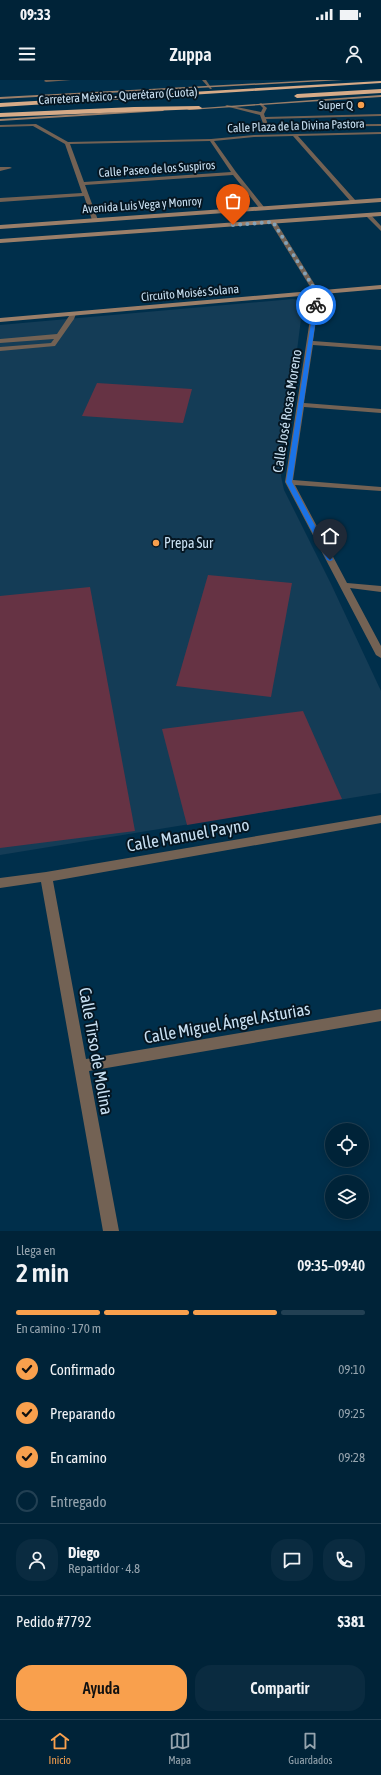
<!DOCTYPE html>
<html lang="es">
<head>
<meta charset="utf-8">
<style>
	:root { --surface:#002338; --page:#0a2b40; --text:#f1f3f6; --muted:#95a4ae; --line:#224053; --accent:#f9a04d }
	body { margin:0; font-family:"Asap Condensed",sans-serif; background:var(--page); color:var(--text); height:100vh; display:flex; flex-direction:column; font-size:15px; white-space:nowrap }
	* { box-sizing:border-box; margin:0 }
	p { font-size:13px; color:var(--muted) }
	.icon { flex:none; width:22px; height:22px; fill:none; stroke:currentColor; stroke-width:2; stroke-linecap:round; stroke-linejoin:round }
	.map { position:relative; height:1151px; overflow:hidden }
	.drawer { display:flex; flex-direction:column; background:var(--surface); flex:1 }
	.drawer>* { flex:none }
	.tools { position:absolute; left:325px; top:1043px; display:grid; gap:8px }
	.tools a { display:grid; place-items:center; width:44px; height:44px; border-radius:50%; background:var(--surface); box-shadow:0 2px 10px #0003,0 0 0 1px var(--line); font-size:20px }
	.pin { position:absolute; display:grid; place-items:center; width:34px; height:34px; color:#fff; margin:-41px -17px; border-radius:50% 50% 50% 0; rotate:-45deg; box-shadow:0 0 4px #0007 }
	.pin .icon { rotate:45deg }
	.courier { position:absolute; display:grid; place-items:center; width:40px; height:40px; margin:-20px; border:3px solid #1a73e8; border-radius:50%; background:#fff; color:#222; box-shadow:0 1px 5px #0007 }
	.overview em { font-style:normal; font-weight:600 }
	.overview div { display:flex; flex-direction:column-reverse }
	.overview { display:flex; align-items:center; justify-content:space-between; height:68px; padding:0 16px }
	h1 { font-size:26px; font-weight:600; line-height:30px }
	.bar { display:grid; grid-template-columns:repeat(4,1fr); gap:6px 4px; align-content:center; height:48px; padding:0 16px }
	.bar i { height:5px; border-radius:3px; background:var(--line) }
	.bar .current { background:var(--accent) }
	.bar p { grid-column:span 4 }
	.line { display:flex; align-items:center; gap:10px; padding:0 16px; border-top:1px solid var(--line) }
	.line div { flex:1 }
	.round { display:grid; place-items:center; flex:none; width:42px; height:42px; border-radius:16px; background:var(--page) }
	ol { padding:0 16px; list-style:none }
	li { display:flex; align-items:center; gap:12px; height:44px }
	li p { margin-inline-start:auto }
	li .icon { padding:4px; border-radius:50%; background:var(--accent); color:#111; stroke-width:4 }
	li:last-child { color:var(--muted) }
	li i { width:22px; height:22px; border:2px solid var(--line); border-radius:50% }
	.primary-button { display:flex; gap:8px; margin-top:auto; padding:8px 16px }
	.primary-button a { flex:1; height:46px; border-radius:16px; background:var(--accent); color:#111; font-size:16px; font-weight:600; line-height:46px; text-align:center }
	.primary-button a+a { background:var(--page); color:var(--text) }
	.status { display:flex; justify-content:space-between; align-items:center; height:28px; padding:0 20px; background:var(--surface); direction:ltr }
	.status svg { height:11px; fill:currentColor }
	header { display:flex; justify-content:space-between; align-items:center; height:52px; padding:0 16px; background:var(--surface); font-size:18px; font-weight:600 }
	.menu { display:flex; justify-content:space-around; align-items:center; height:56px; border-top:1px solid var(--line); background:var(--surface); font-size:11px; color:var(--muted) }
	.menu a { display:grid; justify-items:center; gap:2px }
	.menu .current { color:var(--accent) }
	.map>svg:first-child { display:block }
	.built { fill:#143c56 }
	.green { fill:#634 }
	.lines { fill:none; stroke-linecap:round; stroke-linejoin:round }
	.lane { fill:#736254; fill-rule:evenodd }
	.street { fill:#736254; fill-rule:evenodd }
	.secondary { fill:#9b7f69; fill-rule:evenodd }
	.highway { fill:#d6ab88; fill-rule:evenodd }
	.route { fill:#1a73e8 }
	.done { stroke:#83a2b8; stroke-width:4; stroke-dasharray:0 7.2 }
	.poi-dot { fill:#f9a04d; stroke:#051622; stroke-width:1.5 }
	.labels { text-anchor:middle; stroke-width:4; stroke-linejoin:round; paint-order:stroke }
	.far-street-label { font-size:12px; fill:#c9e0f2; stroke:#051622 }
	.far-poi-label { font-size:12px; fill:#c9e0f2; stroke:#051622; text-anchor:end }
	.street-label { font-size:14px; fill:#c9e0f2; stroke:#051622 }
	.poi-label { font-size:14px; fill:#c9e0f2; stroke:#051622; text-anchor:start }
	.near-street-label { font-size:17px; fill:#c9e0f2; stroke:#051622 }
</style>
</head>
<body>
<div class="status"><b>09:33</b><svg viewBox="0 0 49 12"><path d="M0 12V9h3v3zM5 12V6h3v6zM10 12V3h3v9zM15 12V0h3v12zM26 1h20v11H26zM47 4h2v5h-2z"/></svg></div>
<header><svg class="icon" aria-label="menu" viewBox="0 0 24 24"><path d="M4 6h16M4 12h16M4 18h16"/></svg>Zuppa<svg class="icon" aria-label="person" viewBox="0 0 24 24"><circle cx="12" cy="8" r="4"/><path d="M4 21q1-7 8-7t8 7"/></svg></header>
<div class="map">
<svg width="381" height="1151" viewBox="0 0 381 1151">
	<rect width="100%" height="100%" fill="#002f4b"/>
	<!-- built -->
	<polygon class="built" points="293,219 299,220 303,223 281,396 284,410 331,504 381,611 381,713 0,775 0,245"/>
	<!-- green -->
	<g class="green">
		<polygon points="97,303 192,309 183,343 82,336"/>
		<polygon points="208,495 292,503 271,617 176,606"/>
		<polygon points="90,507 135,751 0,768 0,516"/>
		<polygon points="303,631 342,719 187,745 162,649"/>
	</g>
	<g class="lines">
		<!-- lane -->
		<g class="lane">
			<polygon points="202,0 206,0 212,9 210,9"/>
			<polygon points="261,23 267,28 264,34 265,37 381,34 381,36 266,39 268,45 381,44 381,46 266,47 264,46 260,35 225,26 227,25 261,32 263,28 259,24"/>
			<polygon points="71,233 76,234 74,239 55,266 0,271 0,267 51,263 54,259 0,263 0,259 57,254"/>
		</g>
		<!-- street -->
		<g class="street">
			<polygon points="45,0 71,0 46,2 44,1"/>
			<path d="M36,44L68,62L211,59L254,55L381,52V54L298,56L356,121V123H352L293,56L254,57L214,61L236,92L264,127V129H260L233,95L85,105L98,140L95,142L92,140L84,116L0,122V118L82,113L65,64L33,46L0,47V45ZM210,61L231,92L84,102L70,64Z"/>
			<polygon points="0,87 10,87 12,88 0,91"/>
			<polygon points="366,134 370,134 381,146 381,151 366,136"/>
			<polygon points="271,141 276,142 320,213 313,261 381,266 381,270 313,265 304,323 381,329 381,333 304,327 293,400 381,407 381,411 295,405 347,503 381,506 381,512 350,508 381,566 381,578 376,575 285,402 314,213 270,142"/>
			<polygon points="381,735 381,743 53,801 86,979 381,929 381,941 89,991 119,1151 103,1151 41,802 0,808 0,798 46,792"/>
		</g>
		<!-- secondary -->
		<g class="secondary">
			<polygon points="318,0 343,0 0,19 0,17"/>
			<polygon points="381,15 381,17 189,30 187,29"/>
			<polygon points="165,29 163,31 0,41 0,39"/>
			<polygon points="381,118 381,122 0,149 0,145"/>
			<polygon points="381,132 381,136 0,163 0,159"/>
			<polygon points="381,205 381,209 0,242 0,238"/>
		</g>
		<!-- highway -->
		<g class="highway">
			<polygon points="381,1 381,3 0,27 0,23"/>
			<polygon points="381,9 381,13 297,18 294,16 297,14"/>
			<polygon points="199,26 202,28 201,29 0,37 0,33 134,27"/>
		</g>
	</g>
	<!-- route -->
	<polygon class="route" points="314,224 318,225 292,402 333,480 330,481 327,480 286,402"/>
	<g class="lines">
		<!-- done -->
		<polyline class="done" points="233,145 273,142 317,213 316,225"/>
	</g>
	<!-- markers -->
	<g class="poi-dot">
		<circle cx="361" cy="25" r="4"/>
		<circle cx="156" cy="463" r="4"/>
	</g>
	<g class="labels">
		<!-- far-street labels -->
		<g class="far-street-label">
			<text transform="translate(118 16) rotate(-3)" y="4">Carretera México - Querétaro (Cuota)</text>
			<text transform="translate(296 46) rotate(-2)" y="4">Calle Plaza de la Divina Pastora</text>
			<text transform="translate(157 89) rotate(-4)" y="4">Calle Paseo de los Suspiros</text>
			<text transform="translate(142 125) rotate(-4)" y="4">Avenida Luis Vega y Monroy</text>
			<text transform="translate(190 213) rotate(-5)" y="4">Circuito Moisés Solana</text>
		</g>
		<!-- far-poi labels -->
		<g class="far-poi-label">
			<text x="353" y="29">Super Q</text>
		</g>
		<!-- street labels -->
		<g class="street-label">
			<text transform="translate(287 331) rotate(-81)" y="5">Calle José Rosas Moreno</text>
		</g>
		<!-- poi labels -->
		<g class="poi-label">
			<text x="164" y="468">Prepa Sur</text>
		</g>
		<!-- near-street labels -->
		<g class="near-street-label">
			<text transform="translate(188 755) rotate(-10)" y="6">Calle Manuel Payno</text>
			<text transform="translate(227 943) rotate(-10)" y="6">Calle Miguel Ángel Asturias</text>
			<text transform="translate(96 971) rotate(80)" y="6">Calle Tirso de Molina</text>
		</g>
	</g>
</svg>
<div class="tools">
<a><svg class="icon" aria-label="locate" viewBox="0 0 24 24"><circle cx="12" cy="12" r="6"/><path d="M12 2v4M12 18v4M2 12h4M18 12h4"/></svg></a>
<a><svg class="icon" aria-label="layers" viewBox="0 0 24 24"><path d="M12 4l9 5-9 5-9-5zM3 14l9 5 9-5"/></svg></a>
</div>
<div class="pin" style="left:233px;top:145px;background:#ea580c"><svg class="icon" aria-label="bag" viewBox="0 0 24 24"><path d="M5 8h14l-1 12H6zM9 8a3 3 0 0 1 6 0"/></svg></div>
<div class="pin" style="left:330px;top:480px;background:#1f2937"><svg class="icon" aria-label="home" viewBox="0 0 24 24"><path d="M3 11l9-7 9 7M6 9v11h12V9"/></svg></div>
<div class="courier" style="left:316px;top:225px"><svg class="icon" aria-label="bike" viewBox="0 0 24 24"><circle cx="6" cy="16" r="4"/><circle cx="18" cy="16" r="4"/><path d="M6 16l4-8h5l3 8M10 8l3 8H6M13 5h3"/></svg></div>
</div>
<section class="drawer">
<div class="overview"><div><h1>2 min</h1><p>Llega en</p></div><em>09:35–09:40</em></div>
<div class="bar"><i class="current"></i><i class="current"></i><i class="current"></i><i></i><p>En camino · 170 m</p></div>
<ol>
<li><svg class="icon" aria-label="check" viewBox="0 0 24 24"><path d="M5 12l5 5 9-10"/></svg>Confirmado<p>09:10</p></li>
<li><svg class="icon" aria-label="check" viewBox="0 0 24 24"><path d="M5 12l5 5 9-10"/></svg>Preparando<p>09:25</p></li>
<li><svg class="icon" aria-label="check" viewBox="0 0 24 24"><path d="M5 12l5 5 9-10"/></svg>En camino<p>09:28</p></li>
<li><i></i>Entregado</li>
</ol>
<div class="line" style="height:72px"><a class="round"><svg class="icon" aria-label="person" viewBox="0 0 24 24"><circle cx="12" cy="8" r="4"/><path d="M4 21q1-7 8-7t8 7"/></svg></a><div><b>Diego</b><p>Repartidor · 4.8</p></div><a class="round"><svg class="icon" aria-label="chat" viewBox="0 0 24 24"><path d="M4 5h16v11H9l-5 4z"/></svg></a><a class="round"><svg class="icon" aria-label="phone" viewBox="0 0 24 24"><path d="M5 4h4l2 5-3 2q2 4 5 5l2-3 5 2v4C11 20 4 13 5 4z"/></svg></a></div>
<div class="line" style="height:52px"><div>Pedido #7792</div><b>$381</b></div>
<div class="primary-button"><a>Ayuda</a><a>Compartir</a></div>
</section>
<nav class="menu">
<a class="current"><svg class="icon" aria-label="home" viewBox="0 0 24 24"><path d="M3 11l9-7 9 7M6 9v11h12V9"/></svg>Inicio</a>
<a><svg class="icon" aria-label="map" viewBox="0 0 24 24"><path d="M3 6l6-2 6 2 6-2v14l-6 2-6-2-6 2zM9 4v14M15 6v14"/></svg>Mapa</a>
<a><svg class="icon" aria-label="saved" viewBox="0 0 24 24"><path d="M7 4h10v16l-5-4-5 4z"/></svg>Guardados</a>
</nav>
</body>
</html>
